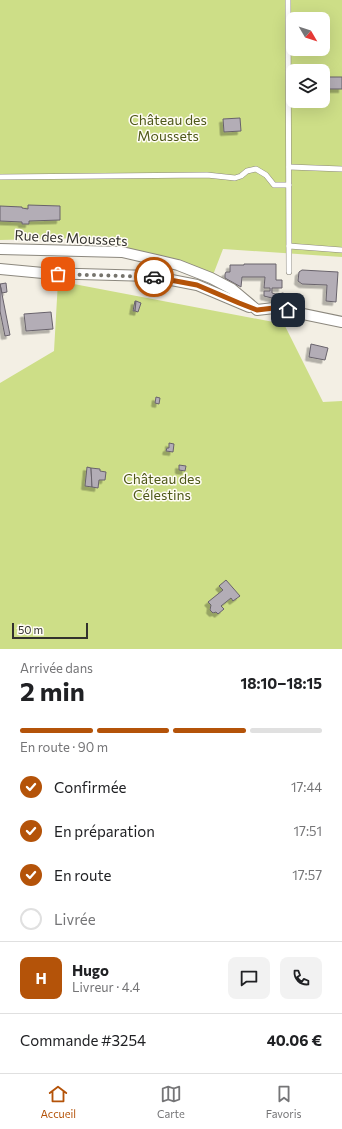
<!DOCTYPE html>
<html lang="fr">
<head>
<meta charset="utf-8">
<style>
	:root { --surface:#fff; --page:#f2f2f2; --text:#202124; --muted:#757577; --line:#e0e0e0; --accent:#b45309 }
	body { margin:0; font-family:Commissioner,sans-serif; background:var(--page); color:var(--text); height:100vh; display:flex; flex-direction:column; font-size:15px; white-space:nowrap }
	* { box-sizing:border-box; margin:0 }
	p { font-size:13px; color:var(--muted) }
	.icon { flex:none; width:22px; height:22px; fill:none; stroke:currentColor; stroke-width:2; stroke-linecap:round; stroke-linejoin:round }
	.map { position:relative; height:649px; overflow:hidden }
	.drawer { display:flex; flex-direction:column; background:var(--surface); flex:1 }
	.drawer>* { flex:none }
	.needle { width:26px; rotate:129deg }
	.tools { position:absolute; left:286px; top:12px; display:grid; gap:8px }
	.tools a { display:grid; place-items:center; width:44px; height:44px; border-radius:8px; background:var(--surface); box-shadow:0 4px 16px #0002; font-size:20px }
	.scale { position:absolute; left:12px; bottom:10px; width:76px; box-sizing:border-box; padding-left:4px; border:2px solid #33322d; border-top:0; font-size:11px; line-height:14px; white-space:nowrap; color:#33322d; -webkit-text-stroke:3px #fffcf5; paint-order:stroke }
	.pin { position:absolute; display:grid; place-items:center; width:34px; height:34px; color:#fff; margin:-17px; border-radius:8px; box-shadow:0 2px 6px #0006 }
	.courier { position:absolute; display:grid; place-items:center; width:40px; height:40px; margin:-20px; border:3px solid #b45309; border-radius:50%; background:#fff; color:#222; box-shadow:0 1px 5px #0007 }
	.headline em { font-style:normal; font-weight:700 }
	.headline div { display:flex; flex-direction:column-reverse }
	.headline { display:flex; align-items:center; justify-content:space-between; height:68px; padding:0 20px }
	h1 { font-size:26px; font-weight:700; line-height:30px }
	.bar { display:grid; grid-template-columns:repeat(4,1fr); gap:6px 4px; align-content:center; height:48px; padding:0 20px }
	.bar i { height:5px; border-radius:3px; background:var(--line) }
	.bar .selected { background:var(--accent) }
	.bar p { grid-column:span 4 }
	.line { display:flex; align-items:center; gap:10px; padding:0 20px; border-top:1px solid var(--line) }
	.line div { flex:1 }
	.round { display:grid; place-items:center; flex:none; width:42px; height:42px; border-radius:8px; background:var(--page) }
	ol { padding:0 20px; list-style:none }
	li { display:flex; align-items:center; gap:12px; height:44px }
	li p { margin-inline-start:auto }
	li .icon { padding:4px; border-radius:50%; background:var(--accent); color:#fff; stroke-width:4 }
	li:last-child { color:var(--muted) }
	li i { width:22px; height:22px; border:2px solid var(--line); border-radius:50% }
	.dock { display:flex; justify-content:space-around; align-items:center; height:56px; border-top:1px solid var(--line); background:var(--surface); font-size:11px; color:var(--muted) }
	.dock a { display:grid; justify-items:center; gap:2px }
	.dock .selected { color:var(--accent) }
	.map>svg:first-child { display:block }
	.green { fill:#cdde87; fill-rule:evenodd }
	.building { fill:#b3adb6; stroke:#68626b; filter:url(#shadow) }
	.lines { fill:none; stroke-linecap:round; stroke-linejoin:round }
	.service-casing { stroke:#8c887e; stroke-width:6 }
	.minor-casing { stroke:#8c887e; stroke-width:12 }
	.service { stroke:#fff; stroke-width:5 }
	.minor { stroke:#fff; stroke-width:10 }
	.done { stroke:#76746d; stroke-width:4; stroke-dasharray:0 7.2 }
	.route { stroke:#b45309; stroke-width:5 }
	.labels { text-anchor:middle; stroke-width:3; stroke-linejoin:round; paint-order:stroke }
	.park-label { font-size:14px; fill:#4e5818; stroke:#fffcf5 }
	.street-label { font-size:14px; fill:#33322d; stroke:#fffcf5 }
</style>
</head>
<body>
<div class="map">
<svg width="342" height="649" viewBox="0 0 342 649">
	<defs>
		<filter id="shadow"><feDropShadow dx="-3.5" dy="3.5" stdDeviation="0" flood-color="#0004"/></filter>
	</defs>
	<rect width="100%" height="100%" fill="#f3efe4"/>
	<!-- green -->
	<g class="green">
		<path d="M0,0H342V257L223,249L213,275L165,257L85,238L0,240ZM293,19H323V49H293ZM293,71H323V101H293Z"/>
		<polygon points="58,281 284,324 323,402 342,401 342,649 0,649 0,383 54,351"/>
	</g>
	<!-- building -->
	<g class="building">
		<rect x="323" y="77" width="19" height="12"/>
		<polygon points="240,118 241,131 224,132 223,119"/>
		<polygon points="28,205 60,206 60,220 29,221 29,224 22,224 22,222 0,221 0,206 22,207 22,208 28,209"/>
		<polygon points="244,264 276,264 276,280 282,280 282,288 272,288 272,293 279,295 282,293 292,295 293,297 292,303 264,296 264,291 270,291 270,288 264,288 265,277 242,277 241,287 225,278 225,274 226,272 230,272 230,265 244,265"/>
		<polygon points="302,270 338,272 336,302 326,301 327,285 302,284 298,281 299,272"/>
		<polygon points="6,283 7,292 2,293 0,284"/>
		<polygon points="0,284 10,335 5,336 0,311"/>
		<polygon points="135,301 136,301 135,311 133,311"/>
		<polygon points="136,301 141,303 138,312 135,311"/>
		<polygon points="51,312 53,329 26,331 24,314"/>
		<polygon points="311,344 328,348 325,360 309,357"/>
		<polygon points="156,397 160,398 159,404 155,403"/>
		<polygon points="169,443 174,444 173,452 166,451 167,448 169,448"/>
		<polygon points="179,465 186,466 185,471 179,470"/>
		<polygon points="87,467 91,468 92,487 85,486"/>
		<polygon points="91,468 100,469 100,471 106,472 105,480 99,480 98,488 92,487"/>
		<polygon points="226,580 240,596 233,601 231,598 221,606 224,609 218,614 216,612 213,613 210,610 211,605 208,602 223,590 219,586"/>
	</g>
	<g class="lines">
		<!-- service casing -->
		<g class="service-casing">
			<g id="service">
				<polyline points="288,0 289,272"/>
				<polyline points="289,167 342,169"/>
				<polyline points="0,177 207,175 235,178 241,176 247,171 256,169 266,175 274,185 289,185"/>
				<polyline points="289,246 342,250"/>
			</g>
		</g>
		<!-- minor casing -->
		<g class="minor-casing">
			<g id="minor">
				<polyline points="0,249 122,252 178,265 211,278 232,289 257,310 274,308 342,322"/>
				<polyline points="0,269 43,273 151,276 197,285 249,307"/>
			</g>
		</g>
		<!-- service -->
		<use href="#service" class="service"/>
		<!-- minor -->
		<use href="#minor" class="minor"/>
	</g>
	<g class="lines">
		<!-- done -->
		<polyline class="done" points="58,274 154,277"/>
		<!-- route -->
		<polyline class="route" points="154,277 197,285 239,303 257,310 274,308 288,310"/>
	</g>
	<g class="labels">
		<!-- park labels -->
		<g class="park-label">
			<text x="168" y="125">Château des<tspan x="168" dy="16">Moussets</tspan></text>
			<text x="162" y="484">Château des<tspan x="162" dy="16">Célestins</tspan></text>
		</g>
		<!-- street labels -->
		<g class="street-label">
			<text transform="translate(71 238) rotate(3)" y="5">Rue des Moussets</text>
		</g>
	</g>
</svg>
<div class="tools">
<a><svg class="needle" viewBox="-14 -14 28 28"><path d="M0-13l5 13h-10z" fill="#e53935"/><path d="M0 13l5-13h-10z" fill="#757577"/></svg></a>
<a><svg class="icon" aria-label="layers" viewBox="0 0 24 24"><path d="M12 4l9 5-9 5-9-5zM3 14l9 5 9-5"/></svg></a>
</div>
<div class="scale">50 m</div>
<div class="pin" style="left:58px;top:274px;background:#ea580c"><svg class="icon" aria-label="bag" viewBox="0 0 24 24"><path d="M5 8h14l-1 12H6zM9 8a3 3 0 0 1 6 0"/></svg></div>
<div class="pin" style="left:288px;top:310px;background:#1f2937"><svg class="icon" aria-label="home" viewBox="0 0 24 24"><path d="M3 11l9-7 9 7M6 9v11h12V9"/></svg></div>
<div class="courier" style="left:154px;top:277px"><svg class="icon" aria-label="car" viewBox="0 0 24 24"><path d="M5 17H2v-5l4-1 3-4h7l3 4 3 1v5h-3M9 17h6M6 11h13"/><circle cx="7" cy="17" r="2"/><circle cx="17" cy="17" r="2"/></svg></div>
</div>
<section class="drawer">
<div class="headline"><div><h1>2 min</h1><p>Arrivée dans</p></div><em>18:10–18:15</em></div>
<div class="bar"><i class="selected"></i><i class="selected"></i><i class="selected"></i><i></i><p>En route · 90 m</p></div>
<ol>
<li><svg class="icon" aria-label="check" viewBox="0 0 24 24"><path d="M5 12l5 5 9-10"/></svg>Confirmée<p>17:44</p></li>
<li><svg class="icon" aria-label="check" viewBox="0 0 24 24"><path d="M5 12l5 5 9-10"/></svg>En préparation<p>17:51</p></li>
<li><svg class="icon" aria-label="check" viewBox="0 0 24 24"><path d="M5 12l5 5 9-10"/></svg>En route<p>17:57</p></li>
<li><i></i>Livrée</li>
</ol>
<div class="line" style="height:72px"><b class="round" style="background:var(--accent);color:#fff">H</b><div><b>Hugo</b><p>Livreur · 4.4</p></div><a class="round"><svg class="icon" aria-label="chat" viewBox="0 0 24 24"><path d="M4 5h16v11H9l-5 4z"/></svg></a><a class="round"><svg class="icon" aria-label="phone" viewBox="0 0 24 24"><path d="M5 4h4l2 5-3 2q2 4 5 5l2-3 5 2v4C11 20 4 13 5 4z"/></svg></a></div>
<div class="line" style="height:52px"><div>Commande #3254</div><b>40.06 €</b></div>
</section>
<nav class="dock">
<a class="selected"><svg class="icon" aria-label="home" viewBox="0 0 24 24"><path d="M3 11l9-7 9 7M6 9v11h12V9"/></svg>Accueil</a>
<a><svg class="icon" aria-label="map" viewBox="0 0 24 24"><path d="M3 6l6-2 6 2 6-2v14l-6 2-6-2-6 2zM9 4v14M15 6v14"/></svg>Carte</a>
<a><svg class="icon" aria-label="saved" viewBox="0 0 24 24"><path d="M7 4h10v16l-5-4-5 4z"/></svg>Favoris</a>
</nav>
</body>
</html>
